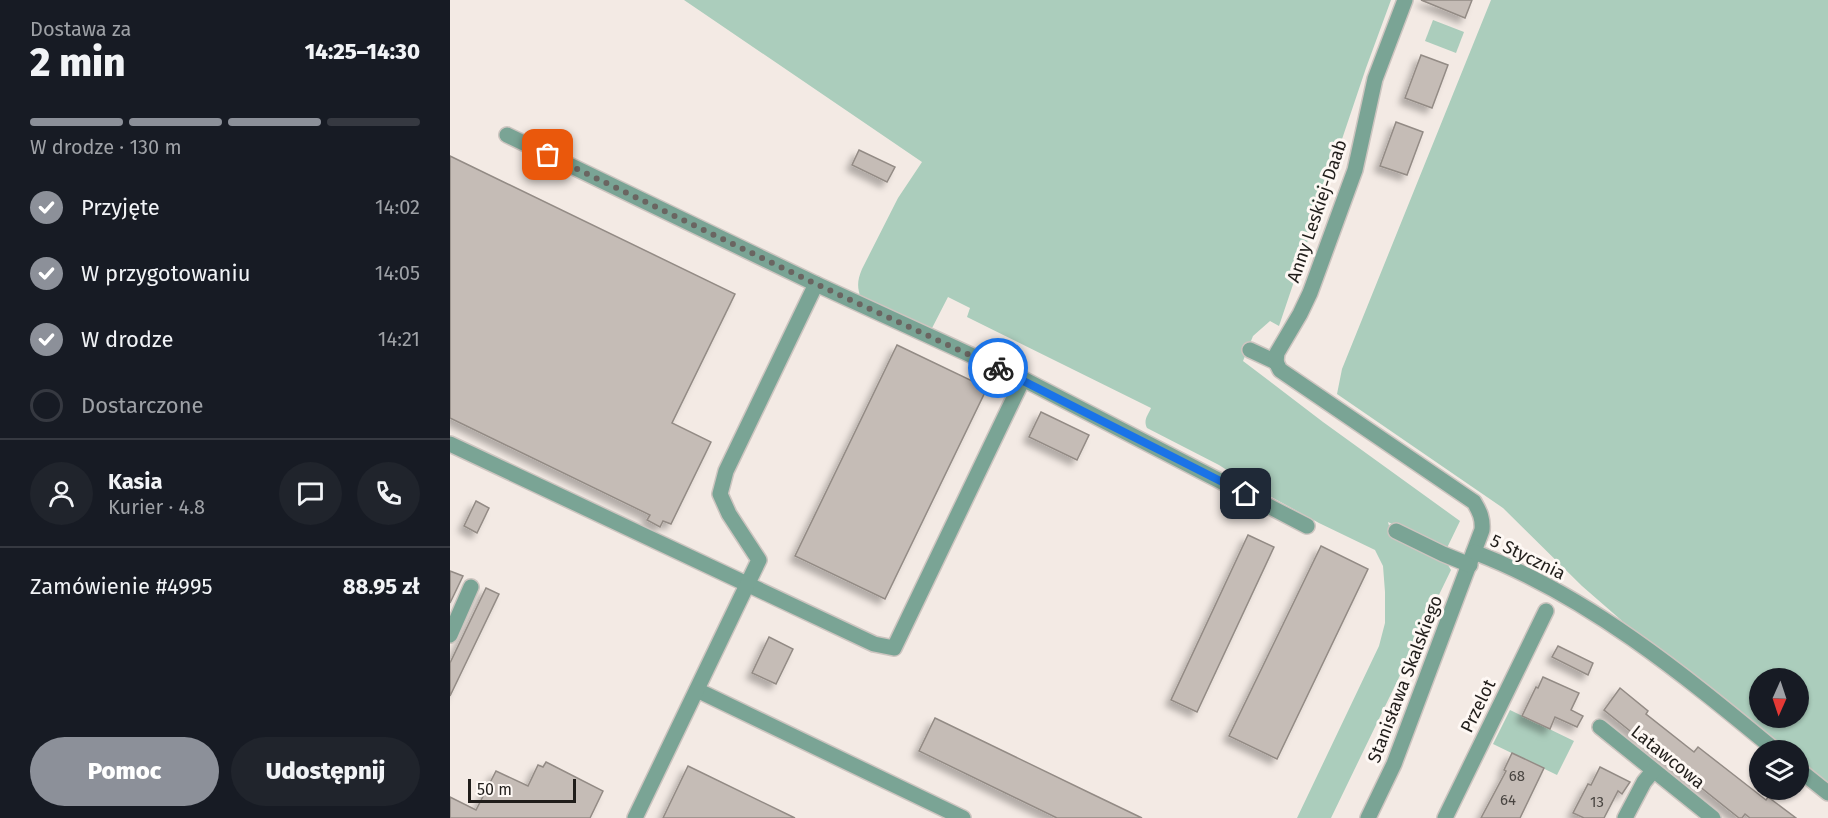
<!DOCTYPE html>
<html lang="pl">
<head>
<meta charset="utf-8">
<style>
	:root { --surface:#171b24; --page:#20242c; --text:#f1f3f6; --muted:#9ea1a6; --line:#363941; --accent:#8c9099 }
	body { margin:0; font-family:"Fira Sans",sans-serif; background:var(--page); color:var(--text); height:100vh; display:flex; flex-direction:column; font-size:22px; white-space:nowrap }
	* { box-sizing:border-box; margin:0 }
	p { font-size:20px; color:var(--muted) }
	.icon { flex:none; width:33px; height:33px; fill:none; stroke:currentColor; stroke-width:2; stroke-linecap:round; stroke-linejoin:round }
	.map { position:relative; flex:1; overflow:hidden }
	.drawer { display:flex; flex-direction:column; background:var(--surface); width:450px }
	.drawer>* { flex:none }
	.needle { width:39px; rotate:183deg }
	.tools { position:absolute; left:1299px; top:668px; display:grid; gap:12px }
	.tools a { display:grid; place-items:center; width:60px; height:60px; border-radius:50%; background:var(--surface); box-shadow:0 2px 4px #0004; font-size:30px }
	.scale { position:absolute; left:18px; bottom:15px; width:108px; box-sizing:border-box; padding-left:6px; border:3px solid #201d1a; border-top:0; font-size:16px; line-height:21px; white-space:nowrap; color:#201d1a; -webkit-text-stroke:4px #fef8f4; paint-order:stroke }
	.pin { position:absolute; display:grid; place-items:center; width:51px; height:51px; color:#fff; margin:-26px; border-radius:12px; box-shadow:0 3px 9px #0006 }
	.courier { position:absolute; display:grid; place-items:center; width:60px; height:60px; margin:-30px; border:4px solid #1a73e8; border-radius:50%; background:#fff; color:#222; box-shadow:0 2px 8px #0007 }
	.head em { font-style:normal; font-weight:800 }
	.head div { display:flex; flex-direction:column-reverse }
	.head { display:flex; align-items:center; justify-content:space-between; height:102px; padding:0 30px }
	h1 { font-size:39px; font-weight:800; line-height:45px }
	.bar { display:grid; grid-template-columns:repeat(4,1fr); gap:9px 6px; align-content:center; height:72px; padding:0 30px }
	.bar i { height:8px; border-radius:4px; background:var(--line) }
	.bar .on { background:var(--accent) }
	.bar p { grid-column:span 4 }
	.line { display:flex; align-items:center; gap:15px; padding:0 30px; border-top:2px solid var(--line) }
	.line div { flex:1 }
	.round { display:grid; place-items:center; flex:none; width:63px; height:63px; border-radius:32px; background:var(--page) }
	ol { padding:0 30px; list-style:none }
	li { display:flex; align-items:center; gap:18px; height:66px }
	li p { margin-inline-start:auto }
	li .icon { padding:6px; border-radius:50%; background:var(--accent); color:#fff; stroke-width:4 }
	li:last-child { color:var(--muted) }
	li i { width:33px; height:33px; border:3px solid var(--line); border-radius:50% }
	.action { display:flex; gap:12px; margin-top:auto; padding:12px 30px }
	.action a { flex:1; height:69px; border-radius:36px; background:var(--accent); color:#fff; font-size:24px; font-weight:800; line-height:69px; text-align:center }
	.action a+a { background:var(--page); color:var(--text) }
	main { display:flex; flex:1; min-height:0 }
	.map>svg:first-child { display:block }
	.green { fill:#abcdbc; fill-rule:evenodd }
	.building { fill:#c5bcb6; stroke:#938b85; stroke-width:1.5; filter:url(#shadow) }
	.lines { fill:none; stroke-linecap:round; stroke-linejoin:round }
	.minor-casing { stroke:#cdc5c0; stroke-width:18 }
	.minor { stroke:#7aa495; stroke-width:15 }
	.done { stroke:#6a6561; stroke-width:6; stroke-dasharray:0 10.8 }
	.route { stroke:#1a73e8; stroke-width:8 }
	.labels { text-anchor:middle; stroke-width:6; stroke-linejoin:round; paint-order:stroke }
	.number-label { font-size:15px; fill:#494541 }
	.street-label { font-size:18px; fill:#201d1a; stroke:#fef8f4 }
</style>
</head>
<body>
<main>
<section class="drawer">
<div class="head"><div><h1>2 min</h1><p>Dostawa za</p></div><em>14:25–14:30</em></div>
<div class="bar"><i class="on"></i><i class="on"></i><i class="on"></i><i></i><p>W drodze · 130 m</p></div>
<ol>
<li><svg class="icon" aria-label="check" viewBox="0 0 24 24"><path d="M5 12l5 5 9-10"/></svg>Przyjęte<p>14:02</p></li>
<li><svg class="icon" aria-label="check" viewBox="0 0 24 24"><path d="M5 12l5 5 9-10"/></svg>W przygotowaniu<p>14:05</p></li>
<li><svg class="icon" aria-label="check" viewBox="0 0 24 24"><path d="M5 12l5 5 9-10"/></svg>W drodze<p>14:21</p></li>
<li><i></i>Dostarczone</li>
</ol>
<div class="line" style="height:108px"><a class="round"><svg class="icon" aria-label="person" viewBox="0 0 24 24"><circle cx="12" cy="8" r="4"/><path d="M4 21q1-7 8-7t8 7"/></svg></a><div><b>Kasia</b><p>Kurier · 4.8</p></div><a class="round"><svg class="icon" aria-label="chat" viewBox="0 0 24 24"><path d="M4 5h16v11H9l-5 4z"/></svg></a><a class="round"><svg class="icon" aria-label="phone" viewBox="0 0 24 24"><path d="M5 4h4l2 5-3 2q2 4 5 5l2-3 5 2v4C11 20 4 13 5 4z"/></svg></a></div>
<div class="line" style="height:78px"><div>Zamówienie #4995</div><b>88.95 zł</b></div>
<div class="action"><a>Pomoc</a><a>Udostępnij</a></div>
</section>
<div class="map">
<svg width="1378" height="818" viewBox="0 0 1378 818">
	<defs>
		<filter id="shadow"><feDropShadow dx="-5.5" dy="5.5" stdDeviation="3" flood-color="#0004"/></filter>
	</defs>
	<rect width="100%" height="100%" fill="#f3eae4"/>
	<!-- green -->
	<g class="green">
		<path d="M234,0H941L916,68L829,326L820,321L803,336L793,361L873,422L1010,521L996,550L938,522L942,537L998,565L1001,570L881,818H847L929,646L935,623V592L933,566L925,550L869,523L803,487L769,465L697,428C693,420 698,415 701,408L517,317L520,308L498,297L480,332L411,299C407,287 407,281 412,269L448,198L472,162Z"/>
		<path d="M1041,0H1378V788L1349,764L1348,750H1331L1217,660L1132,586L1053,508L887,394L892,369ZM1310,678H1348V717H1310Z"/>
		<polygon points="983,20 1014,32 1006,53 975,41"/>
		<polygon points="1060,710 1124,741 1107,775 1043,744"/>
	</g>
	<!-- building -->
	<g class="building">
		<polygon points="971,0 1022,0 1015,18"/>
		<polygon points="971,55 998,65 982,108 955,98"/>
		<polygon points="946,122 973,132 957,175 930,166"/>
		<polygon points="409,150 445,167 437,182 402,165"/>
		<polygon points="0,156 285,294 222,423 261,442 221,524 213,521 210,527 197,520 200,515 0,418"/>
		<polygon points="447,345 537,388 435,599 345,556"/>
		<polygon points="591,412 639,435 627,460 579,437"/>
		<polygon points="26,501 39,508 27,533 14,526"/>
		<polygon points="798,535 824,547 747,712 721,700"/>
		<polygon points="871,546 918,569 827,759 779,736"/>
		<polygon points="0,571 13,576 0,603"/>
		<polygon points="36,588 49,594 0,696 0,663"/>
		<polygon points="319,637 343,649 326,684 302,673"/>
		<polygon points="1108,646 1143,663 1138,675 1102,657"/>
		<polygon points="1093,677 1129,693 1121,710 1133,716 1127,727 1105,717 1100,729 1072,716 1086,687 1088,688"/>
		<polygon points="1170,688 1198,711 1196,714 1244,752 1248,747 1316,800 1318,797 1346,818 1300,818 1295,814 1292,818 1289,818 1199,746 1200,744 1185,735 1154,710"/>
		<polygon points="485,718 642,794 692,818 607,818 469,751"/>
		<polygon points="1062,753 1094,768 1070,818 1031,818 1056,771 1054,770"/>
		<polygon points="96,762 153,791 140,818 0,818 0,797 26,810 46,771 78,786 88,765 93,767"/>
		<polygon points="238,766 345,818 213,818"/>
		<polygon points="1150,767 1180,782 1172,794 1168,791 1154,818 1134,818 1123,813 1138,784 1141,785"/>
	</g>
	<g class="lines">
		<!-- minor casing -->
		<g class="minor-casing">
			<g id="minor">
				<polyline points="57,135 366,284 573,379 857,526"/>
				<polyline points="800,350 826,362"/>
				<path d="M826,362L830,370L1024,502C1030,512 1033,519 1032,530L944,764L918,818"/>
				<polyline points="826,362 827,353 850,314 860,293 905,170 925,79 955,0"/>
				<polyline points="0,444 424,644 444,648 573,379"/>
				<polyline points="946,531 993,554 1020,565"/>
				<path d="M1024,552C1137,595 1233,674 1325,750"/>
				<polyline points="0,635 21,587"/>
				<polyline points="247,690 513,818"/>
				<polyline points="1150,727 1263,818"/>
				<polyline points="1348,769 1378,793"/>
				<polyline points="185,818 309,560 279,514 270,494 276,471 366,284"/>
				<polyline points="995,818 1096,611"/>
				<polyline points="1175,818 1194,782 1203,771"/>
			</g>
		</g>
		<!-- minor -->
		<use href="#minor" class="minor"/>
	</g>
	<g class="lines">
		<!-- done -->
		<polyline class="done" points="98,155 366,284 548,368"/>
		<!-- route -->
		<polyline class="route" points="548,368 796,494"/>
	</g>
	<g class="labels">
		<!-- number labels -->
		<g class="number-label">
			<text x="1067" y="781">68</text>
			<text x="1058" y="805">64</text>
			<text x="1147" y="807">13</text>
		</g>
		<!-- street labels -->
		<g class="street-label">
			<text transform="translate(867 211) rotate(-71)" y="6">Anny Leskiej-Daab</text>
			<text transform="translate(1078 557) rotate(26)" y="6">5 Stycznia</text>
			<text transform="translate(955 679) rotate(-69)" y="6">Stanisława Skalskiego</text>
			<text transform="translate(1028 706) rotate(-64)" y="6">Przelot</text>
			<text transform="translate(1218 757) rotate(39)" y="6">Latawcowa</text>
		</g>
	</g>
</svg>
<div class="tools">
<a><svg class="needle" viewBox="-14 -14 28 28"><path d="M0-13l5 13h-10z" fill="#e53935"/><path d="M0 13l5-13h-10z" fill="#9ea1a6"/></svg></a>
<a><svg class="icon" aria-label="layers" viewBox="0 0 24 24"><path d="M12 4l9 5-9 5-9-5zM3 14l9 5 9-5"/></svg></a>
</div>
<div class="scale">50 m</div>
<div class="pin" style="left:98px;top:155px;background:#ea580c"><svg class="icon" aria-label="bag" viewBox="0 0 24 24"><path d="M5 8h14l-1 12H6zM9 8a3 3 0 0 1 6 0"/></svg></div>
<div class="pin" style="left:796px;top:494px;background:#1f2937"><svg class="icon" aria-label="home" viewBox="0 0 24 24"><path d="M3 11l9-7 9 7M6 9v11h12V9"/></svg></div>
<div class="courier" style="left:548px;top:368px"><svg class="icon" aria-label="bike" viewBox="0 0 24 24"><circle cx="6" cy="16" r="4"/><circle cx="18" cy="16" r="4"/><path d="M6 16l4-8h5l3 8M10 8l3 8H6M13 5h3"/></svg></div>
</div>
</main>
</body>
</html>
